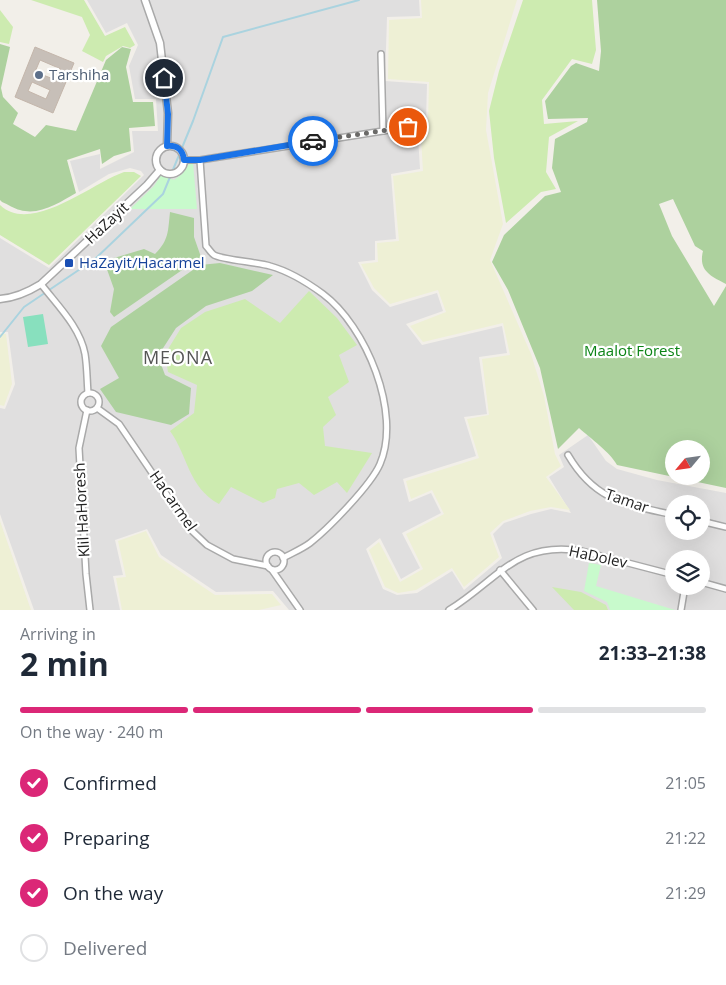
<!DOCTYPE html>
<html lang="en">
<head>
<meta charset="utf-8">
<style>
	:root { --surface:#fff; --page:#f6f6f7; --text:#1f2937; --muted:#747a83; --line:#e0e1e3; --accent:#db2777 }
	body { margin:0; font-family:"Open Sans",sans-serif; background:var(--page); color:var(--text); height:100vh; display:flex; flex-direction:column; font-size:19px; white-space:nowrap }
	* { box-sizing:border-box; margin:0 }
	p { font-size:16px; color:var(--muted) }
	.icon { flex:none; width:28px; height:28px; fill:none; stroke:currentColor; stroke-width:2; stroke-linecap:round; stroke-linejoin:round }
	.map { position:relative; height:610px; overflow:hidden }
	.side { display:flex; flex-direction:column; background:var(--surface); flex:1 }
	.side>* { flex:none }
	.needle { width:32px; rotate:241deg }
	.buttons { position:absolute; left:665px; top:440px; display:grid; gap:10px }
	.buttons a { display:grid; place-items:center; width:45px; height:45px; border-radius:50%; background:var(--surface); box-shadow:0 5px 20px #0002; font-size:25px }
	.pin { position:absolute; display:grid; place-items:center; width:42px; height:42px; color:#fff; margin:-21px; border:2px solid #fff; border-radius:50%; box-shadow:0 1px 5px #0007 }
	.courier { position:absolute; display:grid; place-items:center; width:50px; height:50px; margin:-25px; border:4px solid #1a73e8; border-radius:50%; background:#fff; color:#222; box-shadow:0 1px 6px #0007 }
	.headline em { font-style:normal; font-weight:700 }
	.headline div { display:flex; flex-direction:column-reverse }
	.headline { display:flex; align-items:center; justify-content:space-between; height:85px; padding:0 20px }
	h1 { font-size:32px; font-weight:700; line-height:38px }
	.bar { display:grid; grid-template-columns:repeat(4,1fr); gap:8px 5px; align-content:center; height:60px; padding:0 20px }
	.bar i { height:6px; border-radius:4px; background:var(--line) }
	.bar .current { background:var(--accent) }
	.bar p { grid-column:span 4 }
	ol { padding:0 20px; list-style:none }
	li { display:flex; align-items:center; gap:15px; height:55px }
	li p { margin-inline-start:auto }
	li .icon { padding:5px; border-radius:50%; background:var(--accent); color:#fff; stroke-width:4 }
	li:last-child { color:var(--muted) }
	li i { width:28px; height:28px; border:2px solid var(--line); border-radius:50% }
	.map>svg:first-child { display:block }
	.residential { fill:#e0dfdf; fill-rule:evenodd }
	.farmland { fill:#eef0d5 }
	.grass { fill:#cdebb0 }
	.forest { fill:#add19e; fill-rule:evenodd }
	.park { fill:#c8facc }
	.pitch { fill:#88e0be }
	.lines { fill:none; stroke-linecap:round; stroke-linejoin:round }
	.stream { stroke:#aad3df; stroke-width:2 }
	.building { fill:#c7bfb8; stroke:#c4b6ab; fill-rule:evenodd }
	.minor-casing { stroke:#a9a9a9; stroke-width:8 }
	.tertiary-casing { stroke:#a9a9a9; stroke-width:9 }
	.minor { stroke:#fff; stroke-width:5 }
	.tertiary { stroke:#fff; stroke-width:6 }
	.done { stroke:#6b6a68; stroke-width:5; stroke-dasharray:0 9 }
	.route { stroke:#1a73e8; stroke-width:6 }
	.service-dot { fill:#5c6f8a; stroke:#fff; stroke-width:2 }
	.transit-dot { fill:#1a4fb4; stroke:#fff; stroke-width:2 }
	.labels { text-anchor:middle; stroke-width:4.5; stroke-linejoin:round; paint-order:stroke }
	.service-label { font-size:15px; fill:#4e5e75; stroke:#fff; text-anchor:start }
	.street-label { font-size:15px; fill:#222; stroke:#fff }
	.transit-label { font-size:15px; fill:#164399; stroke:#fff; text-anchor:start }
	.park-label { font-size:15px; fill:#0c8416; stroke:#fff }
	.quarter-label { font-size:18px; letter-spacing:1px; fill:#555; stroke:#fff }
</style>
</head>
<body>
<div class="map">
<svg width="726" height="610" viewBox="0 0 726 610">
	<rect width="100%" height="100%" fill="#f2efe9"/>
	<!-- residential -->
	<path class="residential" d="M87,0H419L420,16L387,17L385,81L427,84L426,120H417L420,169L391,174L396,239L375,241V260L358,262L372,290L390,307L437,293L443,311L406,324L422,345L502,326L507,353L479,357L487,414L464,417L476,456L403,479L409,502L431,493L441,513L402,533L420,568L401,579L380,538L366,549L383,589L397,595L417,593L452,571L464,590L502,558L493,534L504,523L531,514L551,509L571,513L549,477L564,467L559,455L588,435L606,461L617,469L657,480L726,493V610H289L273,591L216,592L161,555L147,529L115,540L123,575L113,576L120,610H34L0,514V408L5,409L15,384L8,332H0V238L49,268L144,175L141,171L130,168L109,174L79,192L70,161L100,154V169L134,152L132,131H158L156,99H135L129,66L138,45L127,23L106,33ZM674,504H701V531H674ZM674,559H701V586H674Z"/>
	<!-- farmland -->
	<g class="farmland">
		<polygon points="421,0 517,0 488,93 486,130 503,224 490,260 531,354 544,396 555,454 561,466 546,477 570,510 551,507 530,511 503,521 490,533 499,557 464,587 452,568 416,590 398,593 385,587 369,550 379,542 400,582 423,569 406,534 444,514 432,490 411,499 406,481 479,458 467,419 489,415 482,359 510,355 503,323 423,342 410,326 446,312 438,290 390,304 374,288 361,264 378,262 377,243 399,241 393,176 423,171 420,122 428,122 429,82 388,79 389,20 422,18"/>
		<polygon points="0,334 6,334 12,384 4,406 0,405"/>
		<polygon points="0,521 31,610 0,610"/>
		<polygon points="146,531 159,557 215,595 272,594 281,605 259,610 122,610 116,578 126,577 118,541"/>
	</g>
	<!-- grass -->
	<g class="grass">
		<polygon points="31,0 84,0 105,36 125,27 135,45 130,48 123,46 106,56 103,62 82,51 90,35 82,17"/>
		<polygon points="523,0 592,0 596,50 592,64 572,59 542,100 544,124 578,121 549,137 546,172 556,189 541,192 506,223 494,158 489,111 499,71"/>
		<polygon points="0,10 13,27 9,44 0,42"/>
		<path d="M124,172H134L141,176L49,265L0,235V205C31,235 92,183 124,172Z"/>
		<path d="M309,291L337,318L357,345L339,355L349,382L328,397L336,415L323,427L325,446L372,453L347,493L337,482L314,495L299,483L277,489L275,498L263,503L231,487L219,504C188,487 188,456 170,431L194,413L197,385L168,372L165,354L181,328L205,312L245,299L280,323Z"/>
		<polygon points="552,587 581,592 606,605 608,610 574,610"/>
	</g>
	<!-- forest -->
	<g class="forest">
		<path d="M597,0H726V284C711,276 698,271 703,251L695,246L673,199L659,204L672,236L714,306L726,286V488L617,465C611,453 590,438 579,428L558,449L540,368L508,290L492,262L504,235L545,196L561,192L552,168L555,139L587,122L588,118L548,119L545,101L571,66L576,63L599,71L601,51ZM674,449H701V476H674Z"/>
		<path d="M0,44L10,47L1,88L3,97L18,113L13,124L35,137L46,125L76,131L106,60L122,47L131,49L126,67L133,102H153L155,126L129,128L131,151L114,156L102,164L100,149L67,160L76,193C60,202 40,216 20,210C14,209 8,204 2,202L0,200Z"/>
		<path d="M170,212L194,218V237L201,257L114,317L110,312L114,289L104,261L144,249L155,254C169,240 168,231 170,212Z"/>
		<polygon points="220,263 273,275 252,291 206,306 176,328 158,356 165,375 191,388 189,414 171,425 116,412 100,389 119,378 101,346 111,327 200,265"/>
	</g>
	<!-- park -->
	<g class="park">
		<polygon points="193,163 197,209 130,209 154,186 161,175 174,180 182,174 187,165"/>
		<polygon points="589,563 601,565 596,586 675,610 610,610 607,602 584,591"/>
	</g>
	<!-- pitch -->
	<polygon class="pitch" points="43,314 48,344 28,347 23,317"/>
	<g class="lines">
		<!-- stream -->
		<polyline class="stream" points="0,337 24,307 95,259 163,194 193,121 223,37 359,0"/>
	</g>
	<!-- building -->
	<path class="building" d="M35,47L74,63L53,113L15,97ZM40,60L61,69L56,80L35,72ZM32,82L50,90L46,99L28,91Z"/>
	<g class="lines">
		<!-- minor casing -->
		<g class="minor-casing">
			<g id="minor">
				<polyline points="381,54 383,131"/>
				<polyline points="184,160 200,160 408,127"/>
				<path d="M200,160L206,246C209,249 211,253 214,255C223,260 257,262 270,266C288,271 308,283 323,294C366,326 402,413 380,464C371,485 328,529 310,543C302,549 292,553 283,558"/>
				<path d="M41,284C57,305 80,327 85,354C87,366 87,380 88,393"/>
				<circle cx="90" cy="402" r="9"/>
				<polyline points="97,408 119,424 190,529 207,545 233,559 268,566"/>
				<polyline points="87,410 79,448 86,574 90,610"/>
				<path d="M568,455C595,501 625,504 674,515"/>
				<polyline points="701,521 726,527"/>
				<circle cx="275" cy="561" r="9"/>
				<polyline points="272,570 300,610"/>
				<polyline points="500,570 533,610"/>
				<polyline points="701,582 726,589"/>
				<path d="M449,610C498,580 516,540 582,551L674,575"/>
				<polyline points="681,610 685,586"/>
			</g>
		</g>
		<!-- tertiary casing -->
		<g class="tertiary-casing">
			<g id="tertiary">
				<polyline points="145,0 160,43 168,113 167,146"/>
				<circle cx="170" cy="160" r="14"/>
				<path d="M0,299C15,298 28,292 41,284L147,185L160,170"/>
			</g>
		</g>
		<!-- minor -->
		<use href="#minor" class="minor"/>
		<!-- tertiary -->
		<use href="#tertiary" class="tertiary"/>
	</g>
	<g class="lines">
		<!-- done -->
		<polyline class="done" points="313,141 408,127"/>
		<!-- route -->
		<path class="route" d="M164,78L168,114L167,146C177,145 183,150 184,160H200L313,141"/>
	</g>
	<!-- markers -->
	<circle class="service-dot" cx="39" cy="75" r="5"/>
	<rect class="transit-dot" x="64" y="258" width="10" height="10" rx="2.5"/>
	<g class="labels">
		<!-- service labels -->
		<g class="service-label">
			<text x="49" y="80">Tarshiha</text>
		</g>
		<!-- street labels -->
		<g class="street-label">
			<text transform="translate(107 223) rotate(-43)" y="5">HaZayit</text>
			<text transform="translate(173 501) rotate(55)" y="5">HaCarmel</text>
			<text transform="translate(627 501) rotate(19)" y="5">Tamar</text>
			<text transform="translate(82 510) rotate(-93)" y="5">Klil HaHoresh</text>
			<text transform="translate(598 557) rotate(12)" y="5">HaDolev</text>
		</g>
		<!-- transit labels -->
		<g class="transit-label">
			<text x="79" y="268">HaZayit/Hacarmel</text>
		</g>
		<!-- park labels -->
		<g class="park-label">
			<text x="632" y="356">Maalot Forest</text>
		</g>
		<!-- quarter labels -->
		<g class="quarter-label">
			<text x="178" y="364">MEONA</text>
		</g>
	</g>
</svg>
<div class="buttons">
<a><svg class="needle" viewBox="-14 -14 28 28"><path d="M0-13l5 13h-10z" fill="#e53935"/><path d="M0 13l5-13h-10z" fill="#747a83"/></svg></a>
<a><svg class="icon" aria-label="locate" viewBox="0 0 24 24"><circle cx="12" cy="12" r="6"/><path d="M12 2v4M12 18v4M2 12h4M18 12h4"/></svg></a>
<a><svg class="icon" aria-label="layers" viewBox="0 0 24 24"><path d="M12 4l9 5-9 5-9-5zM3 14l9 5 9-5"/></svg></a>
</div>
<div class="pin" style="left:408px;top:127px;background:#ea580c"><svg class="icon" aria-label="bag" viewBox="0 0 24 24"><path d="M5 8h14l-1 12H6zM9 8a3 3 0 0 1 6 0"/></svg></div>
<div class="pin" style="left:164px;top:78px;background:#1f2937"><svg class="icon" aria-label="home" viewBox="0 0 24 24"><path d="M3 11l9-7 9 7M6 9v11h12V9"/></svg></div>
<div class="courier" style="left:313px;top:141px"><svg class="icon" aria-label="car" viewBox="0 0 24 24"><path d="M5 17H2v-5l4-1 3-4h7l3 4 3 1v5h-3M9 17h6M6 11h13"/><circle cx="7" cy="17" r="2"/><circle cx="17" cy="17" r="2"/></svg></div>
</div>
<section class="side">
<div class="headline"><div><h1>2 min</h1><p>Arriving in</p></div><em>21:33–21:38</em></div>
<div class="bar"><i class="current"></i><i class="current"></i><i class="current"></i><i></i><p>On the way · 240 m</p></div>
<ol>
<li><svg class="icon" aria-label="check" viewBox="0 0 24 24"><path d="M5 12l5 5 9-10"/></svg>Confirmed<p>21:05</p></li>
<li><svg class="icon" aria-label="check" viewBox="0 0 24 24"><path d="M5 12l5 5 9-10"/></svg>Preparing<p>21:22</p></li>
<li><svg class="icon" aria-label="check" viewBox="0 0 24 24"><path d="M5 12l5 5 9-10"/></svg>On the way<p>21:29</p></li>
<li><i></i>Delivered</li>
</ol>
</section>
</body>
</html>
